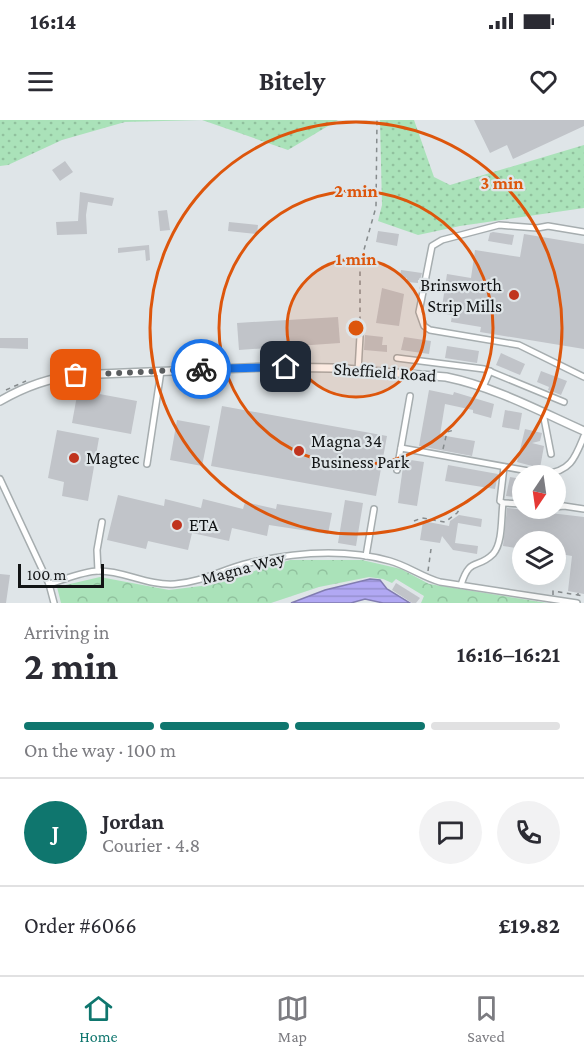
<!DOCTYPE html>
<html lang="en">
<head>
<meta charset="utf-8">
<style>
	:root { --surface:#fff; --page:#f2f2f3; --text:#2b2b33; --muted:#7c7c81; --line:#e1e1e2; --accent:#0f766e }
	body { margin:0; font-family:"Crimson Pro",serif; background:var(--page); color:var(--text); height:100vh; display:flex; flex-direction:column; font-size:22px; white-space:nowrap }
	* { box-sizing:border-box; margin:0 }
	p { font-size:20px; color:var(--muted) }
	.icon { flex:none; width:33px; height:33px; fill:none; stroke:currentColor; stroke-width:2; stroke-linecap:round; stroke-linejoin:round }
	.map { position:relative; height:483px; overflow:hidden }
	.side { display:flex; flex-direction:column; background:var(--surface); flex:1 }
	.side>* { flex:none }
	.needle { width:39px; rotate:193deg }
	.fabs { position:absolute; left:512px; top:345px; display:grid; gap:12px }
	.fabs a { display:grid; place-items:center; width:54px; height:54px; border-radius:50%; background:var(--surface); box-shadow:0 6px 24px #0002; font-size:30px }
	.scale { position:absolute; left:18px; bottom:15px; width:86px; box-sizing:border-box; padding-left:6px; border:3px solid #121415; border-top:0; font-size:16px; line-height:21px; white-space:nowrap; color:#121415; -webkit-text-stroke:4px #dfe5e8; paint-order:stroke }
	.pin { position:absolute; display:grid; place-items:center; width:51px; height:51px; color:#fff; margin:-26px; border-radius:12px; box-shadow:0 3px 9px #0006 }
	.courier { position:absolute; display:grid; place-items:center; width:60px; height:60px; margin:-30px; border:4px solid #1a73e8; border-radius:50%; background:#fff; color:#222; box-shadow:0 2px 8px #0007 }
	.summary em { font-style:normal; font-weight:700 }
	.summary div { display:flex; flex-direction:column-reverse }
	.summary { display:flex; align-items:center; justify-content:space-between; height:102px; padding:0 24px }
	h1 { font-size:39px; font-weight:700; line-height:45px }
	.bar { display:grid; grid-template-columns:repeat(4,1fr); gap:9px 6px; align-content:center; height:72px; padding:0 24px }
	.bar i { height:8px; border-radius:4px; background:var(--line) }
	.bar .active { background:var(--accent) }
	.bar p { grid-column:span 4 }
	.line { display:flex; align-items:center; gap:15px; padding:0 24px; border-top:2px solid var(--line) }
	.line div { flex:1 }
	.round { display:grid; place-items:center; flex:none; width:63px; height:63px; border-radius:32px; background:var(--page) }
	.status { display:flex; justify-content:space-between; align-items:center; height:42px; padding:0 30px; background:var(--surface); direction:ltr }
	.status svg { height:16px; fill:currentColor }
	header { display:flex; justify-content:space-between; align-items:center; height:78px; padding:0 24px; background:var(--surface); font-size:27px; font-weight:700 }
	.tab-bar { display:flex; justify-content:space-around; align-items:center; height:84px; border-top:2px solid var(--line); background:var(--surface); font-size:16px; color:var(--muted) }
	.tab-bar a { display:grid; justify-items:center; gap:3px }
	.tab-bar .active { color:var(--accent) }
	.map>svg:first-child { display:block }
	.grass { fill:url(#grass-dots) }
	.park { fill:url(#park-crowns) }
	.water { fill:url(#water-rules); stroke:#817cb0; stroke-width:1.5 }
	.building { fill:#c1c4c9 }
	.lines { fill:none; stroke-linecap:round; stroke-linejoin:round }
	.minor-casing { stroke:#a6adaf; stroke-width:8 }
	.major-casing { stroke:#a6adaf; stroke-width:10 }
	.path { stroke:#868b8d; stroke-width:1.5; stroke-dasharray:4.5 4.5; stroke-linecap:butt }
	.minor { stroke:#fff; stroke-width:5 }
	.major { stroke:#fff; stroke-width:7 }
	.done { stroke:#5a5d5f; stroke-width:6; stroke-dasharray:0 10.8 }
	.route { stroke:#1a73e8; stroke-width:8 }
	.ring { fill:none; stroke:#dd560c; stroke-width:3 }
	.poi-dot { fill:#c0341e; stroke:#dfe5e8; stroke-width:2 }
	.labels { text-anchor:middle; stroke-width:4.5; stroke-linejoin:round; paint-order:stroke }
	.poi-label { font-size:18px; fill:#121415; stroke:#dfe5e8; text-anchor:start }
	.street-label { font-size:18px; fill:#121415; stroke:#dfe5e8 }
	.centre { fill:#dd560c; stroke:#dfe5e8; stroke-width:3 }
	.ring-label { font-size:18px; text-anchor:middle; font-weight:bold; fill:#dd560c; stroke:#dfe5e8; stroke-width:4.5; stroke-linejoin:round; paint-order:stroke }
</style>
</head>
<body>
<div class="status"><b>16:14</b><svg viewBox="0 0 49 12"><path d="M0 12V9h3v3zM5 12V6h3v6zM10 12V3h3v9zM15 12V0h3v12zM26 1h20v11H26zM47 4h2v5h-2z"/></svg></div>
<header><svg class="icon" aria-label="menu" viewBox="0 0 24 24"><path d="M4 6h16M4 12h16M4 18h16"/></svg>Bitely<svg class="icon" aria-label="heart" viewBox="0 0 24 24"><path d="M12 20l-8-8c-3-5 5-10 8-4 3-6 11-1 8 4z"/></svg></header>
<div class="map">
<svg width="584" height="483" viewBox="0 0 584 483">
	<defs>
		<pattern id="grass-dots" width="8" height="8" patternUnits="userSpaceOnUse" patternTransform="scale(1.5)"><rect width="8" height="8" fill="#aae2b9"/><path d="M2 2h.1M6 6h.1" fill="none" stroke="#91c19e" stroke-width="1.8" stroke-linecap="round"/></pattern>
		<pattern id="park-crowns" width="20" height="18" patternUnits="userSpaceOnUse" patternTransform="scale(1.5)"><rect width="20" height="18" fill="#aae2b9"/><path d="M2 6a3 3 0 1 1 6 0M12 15a3 3 0 1 1 6 0" fill="none" stroke="#91c19e"/></pattern>
		<pattern id="water-rules" width="6" height="5" patternUnits="userSpaceOnUse" patternTransform="scale(1.5)"><rect width="6" height="5" fill="#b1a8f3"/><path d="M0 2.5h6" fill="none" stroke="#9790cf"/></pattern>
	</defs>
	<rect width="100%" height="100%" fill="#dfe5e8"/>
	<!-- grass -->
	<g class="grass">
		<polygon points="0,0 202,0 125,2 62,20 8,45 0,46"/>
		<polygon points="202,0 338,0 288,30"/>
		<polygon points="380,0 414,0 434,57 450,65 584,25 584,88 460,106 418,115 378,101 382,85"/>
	</g>
	<!-- park -->
	<polygon class="park" points="290,440 362,440 401,449 429,464 547,483 421,483 424,476 396,459 392,463 383,459 369,457 319,467 271,483 61,483 57,467 100,457 169,470 209,465"/>
	<!-- water -->
	<polygon class="water" points="370,459 380,460 387,469 410,483 383,483 365,479 351,483 291,483 325,470"/>
	<!-- building -->
	<g class="building">
		<polygon points="474,0 584,0 584,6 513,39 507,25 490,33"/>
		<polygon points="65,41 73,52 60,61 52,50"/>
		<polygon points="80,72 114,78 112,86 88,82 86,95 87,114 57,115 56,102 78,101"/>
		<polygon points="167,90 170,110 160,111 158,91"/>
		<polygon points="229,102 258,105 257,114 228,111"/>
		<polygon points="378,111 399,114 397,126 376,122"/>
		<polygon points="493,112 514,115 512,125 488,121 490,113"/>
		<polygon points="524,114 584,124 584,229 480,212 481,207 451,202 452,195 441,193 447,154 471,158 475,130 520,137"/>
		<polygon points="149,125 150,140 146,141 145,130 118,133 118,128"/>
		<polygon points="401,150 422,153 420,160 418,160 418,163 407,162 407,158 400,157"/>
		<polygon points="382,168 404,174 399,206 376,203"/>
		<polygon points="338,197 340,223 239,230 237,203"/>
		<polygon points="365,215 383,217 382,225 387,225 387,232 364,230"/>
		<polygon points="404,217 431,221 429,234 401,230"/>
		<polygon points="0,218 28,218 28,229 0,228"/>
		<polygon points="447,226 479,231 477,243 445,238"/>
		<polygon points="501,233 525,244 520,255 496,245"/>
		<polygon points="541,251 567,261 561,275 548,270 549,267 537,262"/>
		<polygon points="78,270 137,281 131,314 72,303"/>
		<polygon points="429,270 453,275 454,272 494,284 491,298 473,293 473,290 445,284 440,315 475,321 472,336 419,326"/>
		<polygon points="222,286 387,316 376,376 211,346"/>
		<polygon points="505,290 522,293 519,310 502,307"/>
		<polygon points="177,300 210,306 202,346 170,340"/>
		<polygon points="525,309 542,313 540,321 532,323 544,326 540,348 517,342"/>
		<polygon points="57,310 99,318 88,381 62,376 64,362 48,358"/>
		<polygon points="404,339 424,342 417,386 398,383"/>
		<polygon points="448,345 498,354 495,369 445,361"/>
		<polygon points="510,357 522,359 522,378 506,376"/>
		<polygon points="118,375 164,386 165,379 201,388 203,379 243,389 245,382 276,389 277,384 332,393 328,414 269,405 267,416 232,408 229,421 192,413 188,430 148,421 146,429 107,420"/>
		<polygon points="345,380 363,383 356,426 338,423"/>
		<polygon points="507,388 584,397 584,474 568,471 572,436 555,433 555,422 522,422 522,429 503,426"/>
		<polygon points="459,395 482,399 481,407 458,403 455,423 478,426 477,434 453,430 442,416 440,423 420,420 423,401 449,406 450,401"/>
		<polygon points="0,454 10,455 6,483 0,483"/>
		<polygon points="396,463 420,478 416,483 412,483 392,470"/>
	</g>
	<g class="lines">
		<!-- minor casing -->
		<g class="minor-casing">
			<g id="minor">
				<polyline points="584,112 548,106 537,108 499,105 442,120 432,126 419,192 424,206 430,210 519,225 584,257"/>
				<polyline points="397,238 484,249 564,282"/>
				<polyline points="358,251 360,216"/>
				<polyline points="483,267 490,251"/>
				<polyline points="545,294 544,298 551,334"/>
				<path d="M401,328L545,354C571,351 575,338 584,316"/>
				<polyline points="147,344 161,251"/>
				<polyline points="397,350 410,276"/>
				<polyline points="0,359 49,464 54,483"/>
				<polyline points="503,383 522,384"/>
				<polyline points="555,387 564,386 584,389"/>
				<polyline points="366,436 374,389"/>
				<polyline points="98,451 97,430 102,402"/>
				<path d="M49,464C63,460 84,451 98,451C122,450 148,466 175,464C203,462 223,449 249,443C296,432 343,428 390,441C408,446 422,457 440,462L577,483"/>
				<path d="M461,465C470,436 477,450 493,434C503,423 501,397 503,383L500,381L504,347"/>
			</g>
		</g>
		<!-- major casing -->
		<g class="major-casing">
			<path id="major" d="M0,281C24,267 48,258 76,255L267,247L332,248L446,257C495,267 539,291 584,311"/>
		</g>
		<!-- path -->
		<g class="path">
			<polyline points="360,210 360,144 376,87 377,0"/>
			<polyline points="6,270 26,261"/>
			<polyline points="443,329 447,312 454,310"/>
			<polyline points="414,401 422,398 445,402 457,393 461,387"/>
			<polyline points="428,451 431,429"/>
			<polyline points="578,473 578,475 584,476"/>
			<polyline points="553,475 553,471 578,475"/>
		</g>
		<!-- minor -->
		<use href="#minor" class="minor"/>
		<!-- major -->
		<use href="#major" class="major"/>
	</g>
	<g class="lines">
		<!-- done -->
		<polyline class="done" points="76,255 201,249"/>
		<!-- route -->
		<polyline class="route" points="201,249 286,247"/>
	</g>
	<!-- distance rings -->
	<circle cx="356" cy="208" r="69" fill="#dd560c" fill-opacity=".12"/>
	<g class="ring">
		<circle cx="356" cy="208" r="69"/>
		<circle cx="356" cy="208" r="137"/>
		<circle cx="356" cy="208" r="206"/>
	</g>
	<!-- markers -->
	<g class="poi-dot">
		<circle cx="514" cy="175" r="6"/>
		<circle cx="299" cy="331" r="6"/>
		<circle cx="74" cy="338" r="6"/>
		<circle cx="177" cy="405" r="6"/>
	</g>
	<g class="labels">
		<!-- poi labels -->
		<g class="poi-label">
			<text x="502" y="171" text-anchor="end">Brinsworth<tspan x="502" dy="21">Strip Mills</tspan></text>
			<text x="311" y="327">Magna 34<tspan x="311" dy="21">Business Park</tspan></text>
			<text x="86" y="344">Magtec</text>
			<text x="189" y="411">ETA</text>
		</g>
		<!-- street labels -->
		<g class="street-label">
			<text transform="translate(385 252) rotate(4)" y="6">Sheffield Road</text>
			<text transform="translate(243 448) rotate(-15)" y="6">Magna Way</text>
		</g>
	</g>
	<circle cx="356" cy="208" r="9" class="centre"/>
	<g class="ring-label">
		<text x="502" y="69">3 min</text>
		<text x="356" y="77">2 min</text>
		<text x="356" y="145">1 min</text>
	</g>
</svg>
<div class="fabs">
<a><svg class="needle" viewBox="-14 -14 28 28"><path d="M0-13l5 13h-10z" fill="#e53935"/><path d="M0 13l5-13h-10z" fill="#7c7c81"/></svg></a>
<a><svg class="icon" aria-label="layers" viewBox="0 0 24 24"><path d="M12 4l9 5-9 5-9-5zM3 14l9 5 9-5"/></svg></a>
</div>
<div class="scale">100 m</div>
<div class="pin" style="left:76px;top:255px;background:#ea580c"><svg class="icon" aria-label="bag" viewBox="0 0 24 24"><path d="M5 8h14l-1 12H6zM9 8a3 3 0 0 1 6 0"/></svg></div>
<div class="pin" style="left:286px;top:247px;background:#1f2937"><svg class="icon" aria-label="home" viewBox="0 0 24 24"><path d="M3 11l9-7 9 7M6 9v11h12V9"/></svg></div>
<div class="courier" style="left:201px;top:249px"><svg class="icon" aria-label="bike" viewBox="0 0 24 24"><circle cx="6" cy="16" r="4"/><circle cx="18" cy="16" r="4"/><path d="M6 16l4-8h5l3 8M10 8l3 8H6M13 5h3"/></svg></div>
</div>
<section class="side">
<div class="summary"><div><h1>2 min</h1><p>Arriving in</p></div><em>16:16–16:21</em></div>
<div class="bar"><i class="active"></i><i class="active"></i><i class="active"></i><i></i><p>On the way · 100 m</p></div>
<div class="line" style="height:108px"><b class="round" style="background:var(--accent);color:#fff">J</b><div><b>Jordan</b><p>Courier · 4.8</p></div><a class="round"><svg class="icon" aria-label="chat" viewBox="0 0 24 24"><path d="M4 5h16v11H9l-5 4z"/></svg></a><a class="round"><svg class="icon" aria-label="phone" viewBox="0 0 24 24"><path d="M5 4h4l2 5-3 2q2 4 5 5l2-3 5 2v4C11 20 4 13 5 4z"/></svg></a></div>
<div class="line" style="height:78px"><div>Order #6066</div><b>£19.82</b></div>
</section>
<nav class="tab-bar">
<a class="active"><svg class="icon" aria-label="home" viewBox="0 0 24 24"><path d="M3 11l9-7 9 7M6 9v11h12V9"/></svg>Home</a>
<a><svg class="icon" aria-label="map" viewBox="0 0 24 24"><path d="M3 6l6-2 6 2 6-2v14l-6 2-6-2-6 2zM9 4v14M15 6v14"/></svg>Map</a>
<a><svg class="icon" aria-label="saved" viewBox="0 0 24 24"><path d="M7 4h10v16l-5-4-5 4z"/></svg>Saved</a>
</nav>
</body>
</html>
